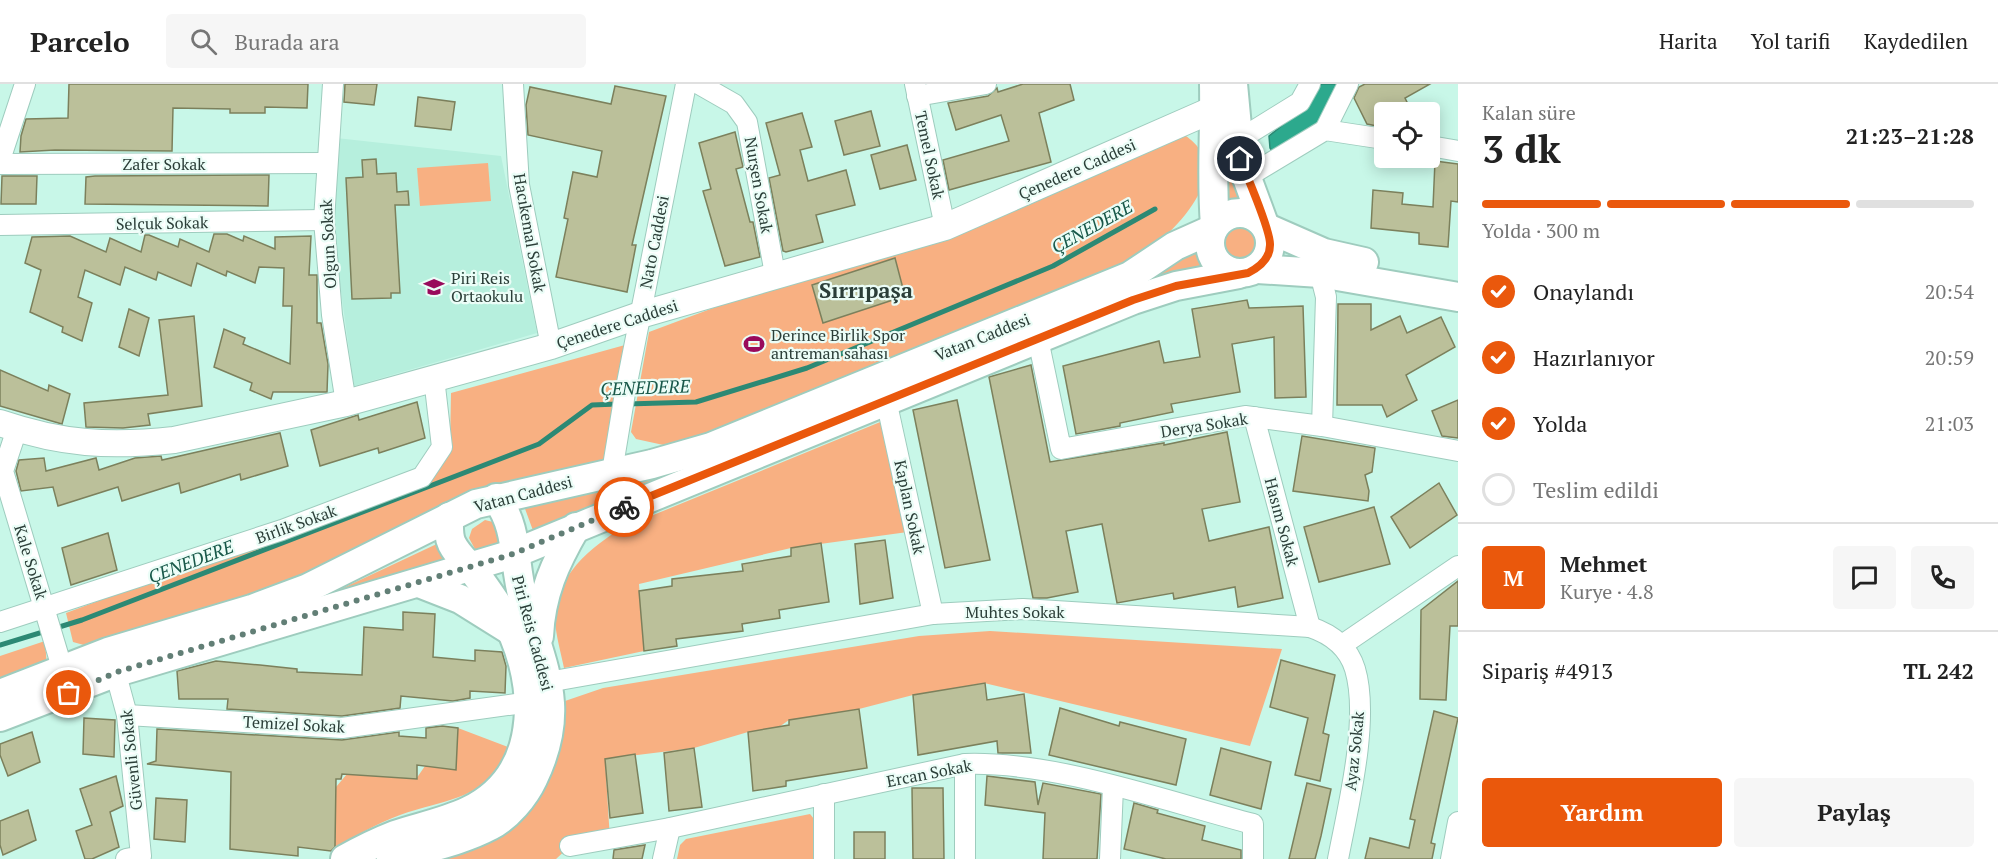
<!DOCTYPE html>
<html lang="tr">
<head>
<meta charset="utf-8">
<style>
	:root { --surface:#fff; --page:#f6f6f6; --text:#222; --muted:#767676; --line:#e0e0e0; --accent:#ea580c }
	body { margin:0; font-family:"PT Serif",serif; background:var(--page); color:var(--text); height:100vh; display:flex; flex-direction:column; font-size:22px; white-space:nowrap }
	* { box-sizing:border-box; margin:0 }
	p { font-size:20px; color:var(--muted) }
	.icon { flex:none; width:33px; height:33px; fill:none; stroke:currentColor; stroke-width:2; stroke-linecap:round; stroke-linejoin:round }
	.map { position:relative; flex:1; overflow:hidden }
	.side { display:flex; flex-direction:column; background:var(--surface); width:540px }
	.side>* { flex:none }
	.fabs { position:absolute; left:1374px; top:18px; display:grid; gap:12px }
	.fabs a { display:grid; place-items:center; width:66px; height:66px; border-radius:6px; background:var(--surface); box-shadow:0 3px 15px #0003; font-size:30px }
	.pin { position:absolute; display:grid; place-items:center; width:51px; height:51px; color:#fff; margin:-26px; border:3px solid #fff; border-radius:50%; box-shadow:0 2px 6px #0007 }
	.courier { position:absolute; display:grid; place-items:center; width:60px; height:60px; margin:-30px; border:4px solid #ea580c; border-radius:50%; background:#fff; color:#222; box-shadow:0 2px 8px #0007 }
	.headline em { font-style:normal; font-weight:600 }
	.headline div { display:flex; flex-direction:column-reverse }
	.headline { display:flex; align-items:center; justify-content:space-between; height:102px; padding:0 24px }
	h1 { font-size:39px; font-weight:600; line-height:45px }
	.bar { display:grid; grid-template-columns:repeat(4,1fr); gap:9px 6px; align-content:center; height:72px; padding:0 24px }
	.bar i { height:8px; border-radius:4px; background:var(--line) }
	.bar .current { background:var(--accent) }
	.bar p { grid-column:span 4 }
	.line { display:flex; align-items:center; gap:15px; padding:0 24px; border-top:2px solid var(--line) }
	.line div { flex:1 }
	.round { display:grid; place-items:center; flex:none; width:63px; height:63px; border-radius:6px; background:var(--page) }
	ol { padding:0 24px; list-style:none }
	li { display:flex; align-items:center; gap:18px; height:66px }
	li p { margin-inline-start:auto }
	li .icon { padding:6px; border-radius:50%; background:var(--accent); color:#fff; stroke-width:4 }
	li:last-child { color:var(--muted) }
	li i { width:33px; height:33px; border:3px solid var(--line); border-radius:50% }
	.cta { display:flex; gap:12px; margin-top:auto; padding:12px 24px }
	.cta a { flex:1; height:69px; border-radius:6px; background:var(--accent); color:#fff; font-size:24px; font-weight:600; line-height:69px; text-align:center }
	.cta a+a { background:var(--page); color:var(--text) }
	header { display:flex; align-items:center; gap:36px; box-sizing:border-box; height:84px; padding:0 30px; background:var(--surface); border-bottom:2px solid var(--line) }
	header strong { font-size:28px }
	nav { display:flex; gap:33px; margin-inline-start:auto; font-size:21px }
	.search { width:420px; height:54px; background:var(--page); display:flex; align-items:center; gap:15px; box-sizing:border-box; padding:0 21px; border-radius:6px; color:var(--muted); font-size:22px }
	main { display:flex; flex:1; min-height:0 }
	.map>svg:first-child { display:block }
	.built { fill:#b6efdd }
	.green { fill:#f8b082 }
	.water { fill:#2ca98d; stroke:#2c8974; stroke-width:1.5 }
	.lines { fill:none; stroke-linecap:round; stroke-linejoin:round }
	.stream { stroke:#2c8974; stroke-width:5 }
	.building { fill:#bbc09a; stroke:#7c805c; stroke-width:1.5 }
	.minor-casing { stroke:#9eccbe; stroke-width:22 }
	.tertiary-casing { stroke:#9eccbe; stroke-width:28 }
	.secondary-casing { stroke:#9eccbe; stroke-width:32 }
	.minor { stroke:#fff; stroke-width:20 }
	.tertiary { stroke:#fff; stroke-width:26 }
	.secondary { stroke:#fff; stroke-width:28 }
	.done { stroke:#627f76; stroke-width:6; stroke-dasharray:0 10.8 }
	.route { stroke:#ea580c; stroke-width:8 }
	.labels { text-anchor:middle; stroke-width:4.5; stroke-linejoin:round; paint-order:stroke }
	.street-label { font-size:16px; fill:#2b3e38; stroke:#ebfdf7 }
	.poi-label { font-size:16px; fill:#2b3e38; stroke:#ebfdf7; text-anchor:start }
	.water-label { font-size:18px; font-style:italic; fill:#185849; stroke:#ebfdf7 }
	.district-label { font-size:22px; font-weight:bold; fill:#2b3e38; stroke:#ebfdf7 }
</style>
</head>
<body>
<header>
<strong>Parcelo</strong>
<div class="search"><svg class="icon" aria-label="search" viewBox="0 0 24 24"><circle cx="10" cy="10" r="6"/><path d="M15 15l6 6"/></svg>Burada ara</div>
<nav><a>Harita</a><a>Yol tarifi</a><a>Kaydedilen</a></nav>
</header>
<main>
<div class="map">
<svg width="1458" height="775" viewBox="0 0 1458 775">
	<rect width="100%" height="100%" fill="#c8f7e8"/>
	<!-- built -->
	<polygon class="built" points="336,54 501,72 537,249 354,302 332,142"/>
	<!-- green -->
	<g class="green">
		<path d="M1181,49C1234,79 1189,133 1156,160C1141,172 1122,181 1105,191L694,359L668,362L636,355L631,348L649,248Z"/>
		<polygon points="488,79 491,117 420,122 417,84"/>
		<polygon points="1229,83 1244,119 1226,120"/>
		<circle cx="1239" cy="161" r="19"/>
		<polygon points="1197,156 1199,168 1209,187 1118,218"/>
		<polygon points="625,261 606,378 281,502 91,563 73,558 66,529 432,392 450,362 451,309"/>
		<path d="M890,334L915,447L791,464L639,500L644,567L564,584C561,569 556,552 555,537C554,493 590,463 624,443Z"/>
		<polygon points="720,373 535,452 524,422 664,392"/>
		<polygon points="485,436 497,439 502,463 476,467 469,454 472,445"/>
		<polygon points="441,458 450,484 294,527"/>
		<polygon points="990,547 1282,565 1250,662 984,599 913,611 859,625 789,636 779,643 748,648 694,664 605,675 610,756 570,762 556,775 438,775 548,694 564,645 565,617 603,604 919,552"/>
		<polygon points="45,557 47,583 0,599 0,572"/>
		<path d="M458,644L508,663C488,717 447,714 400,731C376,740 355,751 335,767L336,703L347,690L416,695L425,682L455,685Z"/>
		<polygon points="810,730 814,735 814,775 677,775 680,761 686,755"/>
	</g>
	<!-- water -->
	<polygon class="water" points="1321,0 1344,0 1324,44 1274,70 1270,64 1269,52 1312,17"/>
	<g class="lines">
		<!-- stream -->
		<g class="stream">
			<polyline points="627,320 696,318 807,284 1053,182 1155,125"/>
			<polyline points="0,561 82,536 539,360 592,321 618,320"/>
		</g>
	</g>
	<!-- building -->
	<g class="building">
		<polygon points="69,0 308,0 307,24 265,23 265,29 230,29 230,25 173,24 172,67 55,66 20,68 21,52 26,35 68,34"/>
		<polygon points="345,0 377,0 374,21 344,18"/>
		<polygon points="1023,0 1070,0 1074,16 1039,29 1051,78 949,106 943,76 1009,57 1001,31 956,46 948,19 988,12 997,4 998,8"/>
		<polygon points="1365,0 1430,0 1405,14 1412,28 1384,28 1384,41 1382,43 1367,40 1354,14 1359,3"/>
		<polygon points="615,2 666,12 632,161 636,161 627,208 556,193 568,135 564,134 573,88 597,93 602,67 528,51 526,21 530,3 611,20"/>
		<polygon points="418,13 455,18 451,46 415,42"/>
		<polygon points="871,27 880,62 844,71 835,37"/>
		<polygon points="802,29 812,63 800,66 808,97 846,86 855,121 816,131 823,158 786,168 783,167 769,94 780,91 766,39"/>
		<polygon points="735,48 743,83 736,85 750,138 753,138 760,173 725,182 703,107 711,105 699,59"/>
		<polygon points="907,61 916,96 880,105 871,71"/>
		<polygon points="376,75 377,90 396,89 397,108 408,107 409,121 395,121 400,209 391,209 391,214 352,215 346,94 363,93 362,76"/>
		<polygon points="1435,77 1458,80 1458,118 1451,117 1448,163 1419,160 1419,149 1371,144 1373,106 1403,109 1402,120 1433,123"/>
		<polygon points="269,91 268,122 85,120 86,93 95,92"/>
		<polygon points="2,92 37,92 36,120 1,120"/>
		<polygon points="214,150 227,150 243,157 244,152 275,165 275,153 311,152 309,191 317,191 317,239 321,239 328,280 327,308 273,308 271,315 250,306 252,299 214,283 224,245 245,254 243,260 290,280 292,222 283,222 284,184 259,183 255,199 227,187 226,192 197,179 191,202 158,188 156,196 125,183 120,201 85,186 78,213 92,219 82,257 62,248 63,243 30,228 41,186 25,179 32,153 70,152 106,168 110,154 141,168 145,151 149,151 178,163 180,155 209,168"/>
		<polygon points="895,174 905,212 823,239 812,201"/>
		<polygon points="1247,216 1249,224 1303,222 1306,313 1275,314 1274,253 1232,260 1240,308 1171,320 1173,328 1120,339 1120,342 1076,350 1063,282 1159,257 1164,279 1200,273 1192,225"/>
		<polygon points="1338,220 1371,220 1371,246 1400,232 1407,249 1441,233 1455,263 1406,291 1417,316 1387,333 1382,321 1337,321"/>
		<polygon points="129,225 149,234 139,272 119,263"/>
		<polygon points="194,232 202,322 148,330 150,341 123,344 86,343 84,319 168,311 159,236"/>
		<polygon points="1031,281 1050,378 1164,359 1164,361 1227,348 1240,418 1202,425 1209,457 1269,443 1283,514 1238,523 1235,503 1174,515 1173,509 1117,519 1102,440 1066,447 1078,508 1047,514 1033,514 989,293"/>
		<polygon points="0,286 48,307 49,301 70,310 62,340 0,322"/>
		<polygon points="957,316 990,476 945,484 913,326"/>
		<polygon points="1458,316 1458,354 1442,352 1432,327"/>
		<polygon points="417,318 425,354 379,369 378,364 320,382 311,346 358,331 359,336"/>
		<polygon points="280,349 288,382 241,396 240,390 181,409 179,399 122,417 118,403 58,422 53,403 21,407 16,387 19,376 44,374 46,387 96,374 99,386 135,374 161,372 162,376"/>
		<polygon points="1302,352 1375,364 1372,388 1365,391 1369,407 1368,417 1293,407"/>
		<polygon points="1439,399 1457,431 1410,464 1391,433"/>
		<polygon points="1374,423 1390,480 1319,498 1304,443"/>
		<polygon points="108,449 117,486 71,501 62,464"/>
		<polygon points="885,456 893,514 860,520 855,460"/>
		<polygon points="821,459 829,518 779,526 780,534 742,540 743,547 676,555 677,562 644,567 639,507 672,502 672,495 743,487 742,480 791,472 791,464"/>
		<polygon points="1458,497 1458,542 1450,542 1446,616 1420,615 1421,526"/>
		<polygon points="403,528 435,530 433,573 475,577 475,566 502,568 506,582 505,609 470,607 470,614 453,617 401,612 400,624 342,632 227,625 228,615 179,615 177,587 216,577 260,581 297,585 297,588 362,591 364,543 403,546"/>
		<polygon points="1281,576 1335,591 1323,649 1329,651 1320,697 1295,691 1308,634 1270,623"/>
		<polygon points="985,599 987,616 1024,610 1031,669 998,669 997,657 918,671 913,611"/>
		<polygon points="1060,624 1119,642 1120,638 1186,655 1176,701 1049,671"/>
		<polygon points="859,625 867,684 786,697 786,702 753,707 748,648 789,641 789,636"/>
		<polygon points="1434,627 1458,634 1431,759 1435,760 1432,775 1365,775 1370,754 1409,764 1415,736 1410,735"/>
		<polygon points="84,634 115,636 114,673 83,670"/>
		<polygon points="442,642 458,644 456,686 417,681 417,695 342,690 341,695 336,695 335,763 331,767 298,763 298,772 230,765 231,688 147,680 156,677 157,645 342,656 399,648 399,652 426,654 426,644"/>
		<polygon points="32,648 40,678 8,692 0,671 0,660"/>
		<polygon points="694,664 702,723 669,727 664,669"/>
		<polygon points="1221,664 1271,678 1261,725 1210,711"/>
		<polygon points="635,670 643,729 610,734 605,675"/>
		<polygon points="116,692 123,722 110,728 119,763 92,775 85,775 76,747 92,741 80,705"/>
		<polygon points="987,692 1035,698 1038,721 1043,699 1101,710 1097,775 1043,775 1045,729 985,721"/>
		<polygon points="1307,699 1331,705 1321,752 1315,775 1289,775"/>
		<polygon points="912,704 943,704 944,775 913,775"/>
		<polygon points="156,714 187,716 185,758 154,755"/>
		<polygon points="1134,719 1158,726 1157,729 1205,742 1202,756 1241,766 1241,775 1166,775 1124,765"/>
		<polygon points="28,726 36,756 3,771 0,761 0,737"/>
		<rect x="854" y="748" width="31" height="27"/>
		<polygon points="645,761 642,775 613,775 614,766"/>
	</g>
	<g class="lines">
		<!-- minor casing -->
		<g class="minor-casing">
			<g id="minor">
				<polyline points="333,0 324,136 332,231 346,319"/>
				<polyline points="513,0 519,101 551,262"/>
				<polyline points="699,0 734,20 747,38 775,190"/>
				<polyline points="915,0 945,143"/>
				<polyline points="917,12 986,0"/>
				<polyline points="1325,46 1348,0"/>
				<polyline points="1237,57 1300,18 1310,0"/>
				<polyline points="1430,62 1458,67"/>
				<polyline points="0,76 25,0"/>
				<polyline points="0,80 327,79"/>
				<polyline points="1247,93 1325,46 1384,55"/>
				<polyline points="0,141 324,136"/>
				<polyline points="1320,189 1326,213 1322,342"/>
				<polyline points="1038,255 1061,365 1245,332 1322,342 1458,367"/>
				<polyline points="886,316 933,530"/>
				<polyline points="1254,333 1310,543"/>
				<polyline points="17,345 3,387 66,597"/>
				<polyline points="612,388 625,309 686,0"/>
				<polyline points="0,538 282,446 422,393 442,363 434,294"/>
				<polyline points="1342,561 1458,482"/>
				<polyline points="112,576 127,631 141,772 126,775"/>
				<path d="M548,598L933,530L1023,525L1310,543C1331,550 1348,562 1355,585C1370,635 1348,723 1338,775"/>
				<polyline points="127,631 342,644 530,618"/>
				<polyline points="824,710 824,775"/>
				<path d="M570,762L670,744L965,680C1055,677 1165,717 1253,740V775"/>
				<polyline points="663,775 670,744"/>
				<polyline points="965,775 965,680"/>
				<polyline points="1110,775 1113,703"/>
				<polyline points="1451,775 1458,738"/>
			</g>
		</g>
		<!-- tertiary casing -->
		<g class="tertiary-casing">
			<path id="tertiary" d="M0,339C62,360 109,363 174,356L346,319L551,262L640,231L945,143L1214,25L1232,22"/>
		</g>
		<!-- secondary casing -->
		<g class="secondary-casing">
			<g id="secondary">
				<path d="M1214,0C1215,47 1211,94 1215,141"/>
				<polyline points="1233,0 1240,75 1264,140"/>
				<circle cx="1240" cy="159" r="30"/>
				<polyline points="1267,144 1324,169 1364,178"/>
				<polyline points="1257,185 1320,189 1458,213"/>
				<polyline points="419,499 460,515 508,545"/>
				<path d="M539,552C541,510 555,479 576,443"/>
				<polyline points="0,610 108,568 252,525 308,504 476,420 652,380 711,363 1130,192 1175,162 1213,145"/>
				<polyline points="0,633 117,588 513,470 1133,216 1176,202 1239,190"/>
				<path d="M345,775C361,766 377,758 395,751C419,743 445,738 468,727C547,689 539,590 501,527C492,512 482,499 472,485C465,477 457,470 452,460C448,452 449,442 449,433"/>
				<path d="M391,775C424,764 460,758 490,742C508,733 525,712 533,695C568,623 542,584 523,514C513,479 519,444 496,414"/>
			</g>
		</g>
		<!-- minor -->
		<use href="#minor" class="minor"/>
		<!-- tertiary -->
		<use href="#tertiary" class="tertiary"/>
		<!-- secondary -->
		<use href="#secondary" class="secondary"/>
	</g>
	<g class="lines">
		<!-- done -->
		<polyline class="done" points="69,609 117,588 513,470 624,423"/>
		<!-- route -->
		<path class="route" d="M624,423L1133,216L1176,202L1248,189C1260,183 1270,175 1270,161C1271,147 1247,92 1240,75"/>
	</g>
	<!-- icons -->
	<defs>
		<g id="school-bare" transform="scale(1.62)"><path d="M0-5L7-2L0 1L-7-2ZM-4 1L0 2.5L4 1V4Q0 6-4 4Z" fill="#990a5c" stroke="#ebfdf7" stroke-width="2.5" paint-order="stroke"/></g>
		<g id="stadium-bare" transform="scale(1.62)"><path d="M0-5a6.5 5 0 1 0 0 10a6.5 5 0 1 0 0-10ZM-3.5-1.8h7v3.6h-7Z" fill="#990a5c" stroke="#ebfdf7" stroke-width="2.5" paint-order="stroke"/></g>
	</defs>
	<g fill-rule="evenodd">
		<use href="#school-bare" x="434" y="203"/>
		<use href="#stadium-bare" x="754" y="260"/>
	</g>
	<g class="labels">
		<!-- street labels -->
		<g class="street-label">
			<text transform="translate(930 71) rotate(78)" y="6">Temel Sokak</text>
			<text x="164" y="86">Zafer Sokak</text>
			<text transform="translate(1077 85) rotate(-24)" y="6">Çenedere Caddesi</text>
			<text transform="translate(759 101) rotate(80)" y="6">Nurşen Sokak</text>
			<text transform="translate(162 139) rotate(-1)" y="6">Selçuk Sokak</text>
			<text transform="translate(530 149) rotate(80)" y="6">Hacıkemal Sokak</text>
			<text transform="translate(654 158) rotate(-79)" y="6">Nato Caddesi</text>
			<text transform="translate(328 160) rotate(-93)" y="6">Olgun Sokak</text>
			<text transform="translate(617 240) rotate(-18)" y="6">Çenedere Caddesi</text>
			<text transform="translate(982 253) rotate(-22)" y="6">Vatan Caddesi</text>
			<text transform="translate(1204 341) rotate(-9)" y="6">Derya Sokak</text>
			<text transform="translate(523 410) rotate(-15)" y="6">Vatan Caddesi</text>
			<text transform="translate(910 423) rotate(78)" y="6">Kaplan Sokak</text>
			<text transform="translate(1282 438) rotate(75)" y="6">Hasım Sokak</text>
			<text transform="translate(296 440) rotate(-20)" y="6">Birlik Sokak</text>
			<text transform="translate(31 478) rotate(73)" y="6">Kale Sokak</text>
			<text x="1015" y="534">Muhtes Sokak</text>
			<text transform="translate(533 549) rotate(75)" y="6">Piri Reis Caddesi</text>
			<text transform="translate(294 640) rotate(3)" y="6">Temizel Sokak</text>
			<text transform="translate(1354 667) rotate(-84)" y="6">Ayaz Sokak</text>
			<text transform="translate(131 676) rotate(-96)" y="6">Güvenli Sokak</text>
			<text transform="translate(929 689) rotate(-11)" y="6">Ercan Sokak</text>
		</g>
		<!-- poi labels -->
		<g class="poi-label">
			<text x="451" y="200">Piri Reis<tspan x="451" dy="18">Ortaokulu</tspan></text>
			<text x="771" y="257">Derince Birlik Spor<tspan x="771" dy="18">antreman sahası</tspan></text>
		</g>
		<!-- water labels -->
		<g class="water-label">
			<text transform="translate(1092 143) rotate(-29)" y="6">ÇENEDERE</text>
			<text transform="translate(645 304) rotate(-2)" y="6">ÇENEDERE</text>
			<text transform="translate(191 478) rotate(-21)" y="6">ÇENEDERE</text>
		</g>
		<!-- district labels -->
		<g class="district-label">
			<text x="866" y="214">Sırrıpaşa</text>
		</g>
	</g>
</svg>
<div class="fabs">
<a><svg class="icon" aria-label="locate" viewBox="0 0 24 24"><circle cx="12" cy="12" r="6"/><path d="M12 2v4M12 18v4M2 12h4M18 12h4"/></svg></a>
</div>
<div class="pin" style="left:69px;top:609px;background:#ea580c"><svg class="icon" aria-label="bag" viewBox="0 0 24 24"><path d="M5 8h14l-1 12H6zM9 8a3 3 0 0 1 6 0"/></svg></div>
<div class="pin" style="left:1240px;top:75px;background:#1f2937"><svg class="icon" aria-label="home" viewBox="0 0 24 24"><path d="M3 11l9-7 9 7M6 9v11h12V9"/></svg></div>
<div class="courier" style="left:624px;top:423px"><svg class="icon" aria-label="bike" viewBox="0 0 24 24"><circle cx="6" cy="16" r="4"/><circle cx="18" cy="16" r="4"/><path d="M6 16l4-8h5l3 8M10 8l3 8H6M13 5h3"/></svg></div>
</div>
<section class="side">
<div class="headline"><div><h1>3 dk</h1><p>Kalan süre</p></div><em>21:23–21:28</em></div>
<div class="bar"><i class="current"></i><i class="current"></i><i class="current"></i><i></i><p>Yolda · 300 m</p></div>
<ol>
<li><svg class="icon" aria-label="check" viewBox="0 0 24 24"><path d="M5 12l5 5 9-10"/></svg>Onaylandı<p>20:54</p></li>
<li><svg class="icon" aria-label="check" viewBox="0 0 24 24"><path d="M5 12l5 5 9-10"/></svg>Hazırlanıyor<p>20:59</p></li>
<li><svg class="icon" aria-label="check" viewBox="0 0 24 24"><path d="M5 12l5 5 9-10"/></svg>Yolda<p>21:03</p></li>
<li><i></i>Teslim edildi</li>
</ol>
<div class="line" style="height:108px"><b class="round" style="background:var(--accent);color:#fff">M</b><div><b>Mehmet</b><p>Kurye · 4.8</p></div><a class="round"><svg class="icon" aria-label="chat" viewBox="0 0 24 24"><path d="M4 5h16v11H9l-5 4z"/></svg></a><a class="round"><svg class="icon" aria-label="phone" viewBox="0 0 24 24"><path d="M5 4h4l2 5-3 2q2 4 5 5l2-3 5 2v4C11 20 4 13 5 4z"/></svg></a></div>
<div class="line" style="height:78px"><div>Sipariş #4913</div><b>TL 242</b></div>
<div class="cta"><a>Yardım</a><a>Paylaş</a></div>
</section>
</main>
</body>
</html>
